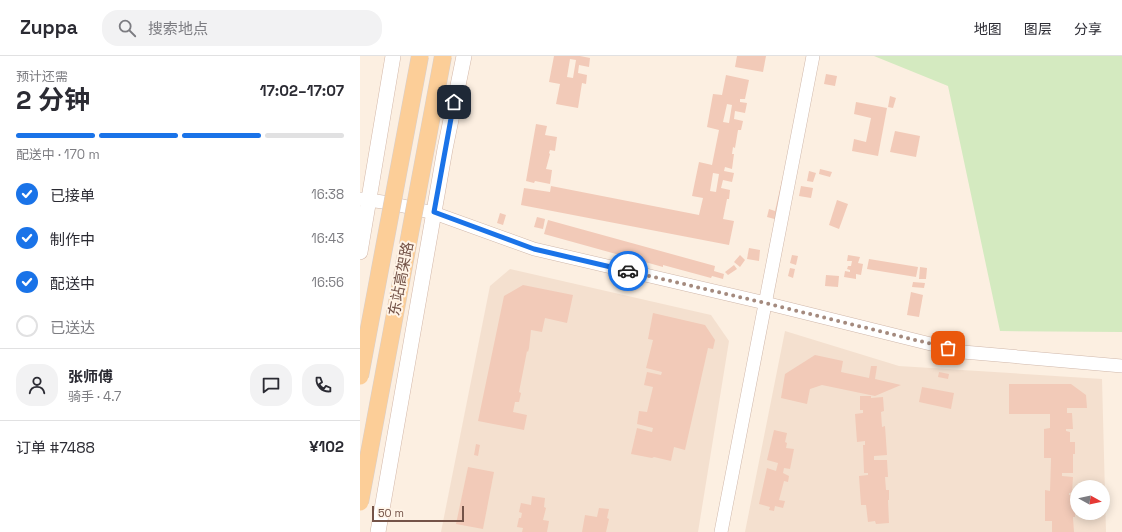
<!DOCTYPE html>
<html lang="zh">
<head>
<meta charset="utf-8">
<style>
	:root { --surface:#fff; --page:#f2f2f3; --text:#2b2b33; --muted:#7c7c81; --line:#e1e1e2; --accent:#1a73e8 }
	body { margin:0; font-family:"Space Grotesk","Noto Sans SC",sans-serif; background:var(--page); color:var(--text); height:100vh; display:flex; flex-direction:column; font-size:15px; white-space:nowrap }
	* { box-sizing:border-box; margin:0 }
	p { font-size:13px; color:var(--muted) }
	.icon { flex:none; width:22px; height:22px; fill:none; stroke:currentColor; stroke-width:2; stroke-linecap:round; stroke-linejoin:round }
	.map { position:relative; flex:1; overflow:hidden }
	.sheet { display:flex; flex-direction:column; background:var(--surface); width:360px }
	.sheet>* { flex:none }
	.needle { width:26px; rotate:98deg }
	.fabs { position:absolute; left:710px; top:424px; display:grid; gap:8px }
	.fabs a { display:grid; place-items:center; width:40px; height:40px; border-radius:50%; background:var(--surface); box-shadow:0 2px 10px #0003; font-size:20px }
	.scale { position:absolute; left:12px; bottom:10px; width:92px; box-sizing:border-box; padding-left:4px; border:2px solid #745348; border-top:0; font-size:11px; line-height:14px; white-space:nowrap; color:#745348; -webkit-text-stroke:3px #fff4e7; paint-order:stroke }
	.pin { position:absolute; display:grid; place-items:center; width:34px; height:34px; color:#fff; margin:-17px; border-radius:8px; box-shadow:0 2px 6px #0006 }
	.courier { position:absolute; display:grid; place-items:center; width:40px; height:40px; margin:-20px; border:3px solid #1a73e8; border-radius:50%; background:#fff; color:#222; box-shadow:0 1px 5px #0007 }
	.summary em { font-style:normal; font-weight:700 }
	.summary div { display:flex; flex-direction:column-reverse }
	.summary { display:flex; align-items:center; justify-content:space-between; height:68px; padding:0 16px }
	h1 { font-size:26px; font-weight:700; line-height:30px }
	.bar { display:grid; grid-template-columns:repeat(4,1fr); gap:6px 4px; align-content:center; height:48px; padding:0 16px }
	.bar i { height:5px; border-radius:3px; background:var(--line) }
	.bar .active { background:var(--accent) }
	.bar p { grid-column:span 4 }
	.line { display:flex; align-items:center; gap:10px; padding:0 16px; border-top:1px solid var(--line) }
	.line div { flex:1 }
	.round { display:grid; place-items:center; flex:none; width:42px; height:42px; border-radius:16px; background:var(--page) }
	ol { padding:0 16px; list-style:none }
	li { display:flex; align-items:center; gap:12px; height:44px }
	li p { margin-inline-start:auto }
	li .icon { padding:4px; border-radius:50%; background:var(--accent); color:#fff; stroke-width:4 }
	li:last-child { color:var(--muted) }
	li i { width:22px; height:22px; border:2px solid var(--line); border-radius:50% }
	header { display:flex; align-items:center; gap:24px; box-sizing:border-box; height:56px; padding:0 20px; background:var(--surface); border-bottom:1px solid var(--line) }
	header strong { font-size:19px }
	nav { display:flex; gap:22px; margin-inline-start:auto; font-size:14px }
	.search { width:280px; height:36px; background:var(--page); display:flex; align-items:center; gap:10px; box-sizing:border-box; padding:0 14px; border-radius:16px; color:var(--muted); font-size:15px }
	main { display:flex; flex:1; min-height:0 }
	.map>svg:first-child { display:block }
	.residential { fill:#f4e0cf; fill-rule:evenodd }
	.green { fill:#d4eac0 }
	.building { fill:#f2cab8; fill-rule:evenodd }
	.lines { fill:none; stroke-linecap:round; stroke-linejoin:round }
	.tertiary-casing { stroke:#d0b8ab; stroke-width:14 }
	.secondary-casing { stroke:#d3b7a8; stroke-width:16 }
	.tertiary { stroke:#fff; stroke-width:13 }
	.secondary { stroke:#fff; stroke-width:15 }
	.primary-bridge-casing { stroke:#d8cfcc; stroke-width:18; stroke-linecap:butt }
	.primary-bridge { stroke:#fcce98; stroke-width:17 }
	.done { stroke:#a48a7e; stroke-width:4; stroke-dasharray:0 7.2 }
	.route { stroke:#1a73e8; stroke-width:5 }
	.labels { text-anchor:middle; stroke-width:4; stroke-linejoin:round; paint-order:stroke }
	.street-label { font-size:15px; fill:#745348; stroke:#fff4e7 }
</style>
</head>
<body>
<header>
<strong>Zuppa</strong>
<div class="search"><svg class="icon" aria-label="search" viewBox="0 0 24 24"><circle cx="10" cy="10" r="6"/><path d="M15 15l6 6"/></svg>搜索地点</div>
<nav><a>地图</a><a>图层</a><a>分享</a></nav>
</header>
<main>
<section class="sheet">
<div class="summary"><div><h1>2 分钟</h1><p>预计还需</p></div><em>17:02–17:07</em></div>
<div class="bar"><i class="active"></i><i class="active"></i><i class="active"></i><i></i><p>配送中 · 170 m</p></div>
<ol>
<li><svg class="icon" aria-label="check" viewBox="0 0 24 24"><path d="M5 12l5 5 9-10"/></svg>已接单<p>16:38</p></li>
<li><svg class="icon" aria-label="check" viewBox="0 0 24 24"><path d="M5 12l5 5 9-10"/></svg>制作中<p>16:43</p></li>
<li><svg class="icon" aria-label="check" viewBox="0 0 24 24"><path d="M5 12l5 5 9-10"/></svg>配送中<p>16:56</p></li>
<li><i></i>已送达</li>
</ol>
<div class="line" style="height:72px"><a class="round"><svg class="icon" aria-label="person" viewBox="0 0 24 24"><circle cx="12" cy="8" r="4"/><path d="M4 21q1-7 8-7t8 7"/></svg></a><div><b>张师傅</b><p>骑手 · 4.7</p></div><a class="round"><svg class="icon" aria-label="chat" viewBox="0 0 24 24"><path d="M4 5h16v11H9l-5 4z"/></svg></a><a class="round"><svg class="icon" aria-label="phone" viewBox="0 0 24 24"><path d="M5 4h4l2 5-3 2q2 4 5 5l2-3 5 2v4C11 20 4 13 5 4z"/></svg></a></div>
<div class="line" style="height:52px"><div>订单 #7488</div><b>¥102</b></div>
</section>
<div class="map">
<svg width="762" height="476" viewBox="0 0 762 476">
	<rect width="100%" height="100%" fill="#fcefe1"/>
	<!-- residential -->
	<g class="residential">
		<polygon points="150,213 351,259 369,285 338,476 81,476 130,230"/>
		<path d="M425,275L539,310L742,323L746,476H385ZM717,431H743V457H717Z"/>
	</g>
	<!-- green -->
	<polygon class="green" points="514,0 762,0 762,276 640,275 588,30"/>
	<!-- building -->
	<g class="building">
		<path d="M194,0H220L230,2L229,11L219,9L218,17L227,19L226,28L222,27L218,52L196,48L200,28L189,26ZM210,3L216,4L213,22L207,21Z"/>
		<polygon points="377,0 406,0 403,16 375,11"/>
		<polygon points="466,18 477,20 475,30 464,28"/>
		<path d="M366,19L389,24L385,43H380V46L387,47L385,57L375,55L374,63L383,65L381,74H378L375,92L373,91L372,98H374L372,113L365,111L364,115L374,117L372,126L363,124L361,132L370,134L369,143H367L363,163L374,165L369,189L161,149L164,132L190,136L191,130L339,159L343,142L332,140L339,106L352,109L359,74L347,71L353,38L362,39ZM367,48L372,49L369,67L363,66ZM353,117L359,118L356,136L350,135Z"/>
		<polygon points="530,40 536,42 533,52 528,51"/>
		<polygon points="496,46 527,52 518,100 492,95 494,83 506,86 511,62 494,58"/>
		<polygon points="176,68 187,70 185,79 197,81 195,95 190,94 189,97 190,98 186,113 192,114 190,128 175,125 174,127 166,125"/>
		<polygon points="535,75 560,80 556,101 530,96"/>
		<polygon points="460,113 472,116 470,121 459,118"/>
		<polygon points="449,115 456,117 453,126 447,125"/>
		<polygon points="422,124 430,126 422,165 407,161 409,153 415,155"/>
		<polygon points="441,130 453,132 451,142 439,140"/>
		<polygon points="477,144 488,148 479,173 469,169"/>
		<polygon points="140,157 146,159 143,169 137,167"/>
		<polygon points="177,161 185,163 183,173 174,171"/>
		<polygon points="188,164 355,210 354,215 364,218 363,223 352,220 351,222 303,209 303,211 184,178"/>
		<polygon points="389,192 400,194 399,205 387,203"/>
		<polygon points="380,199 385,204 380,211 374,206"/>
		<polygon points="432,199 438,200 436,209 430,207"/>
		<polygon points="488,199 500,201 498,207 503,208 501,219 496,218 496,223 484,221 485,215 490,216 490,214 487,213 488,210 491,210 492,205 487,205"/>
		<polygon points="509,203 558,211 556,221 507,213"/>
		<polygon points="374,209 377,213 368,219 365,216"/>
		<polygon points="560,211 567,212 566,223 559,223"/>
		<polygon points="430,212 435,213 433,222 428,220"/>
		<polygon points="466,219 479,220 478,231 465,230"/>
		<polygon points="553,226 565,227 564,232 552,231"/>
		<polygon points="163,229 213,239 207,267 185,262 182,276 171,274 169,292 168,296 167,295 159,336 161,337 159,346 155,346 153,356 167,359 164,374 118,365 144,240"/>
		<polygon points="551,236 563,239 559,261 547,259"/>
		<polygon points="293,257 345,269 355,284 353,293 348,292 325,394 314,391 311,405 294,401 292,402 271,398 277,372 292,376 293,372 277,368 279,355 287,356 293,331 284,329 287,316 301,319 302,316 286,312 293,284 288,283"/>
		<polygon points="455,299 483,305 481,316 509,322 511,310 517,310 515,323 541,329 515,340 462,329 450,333 447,348 421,342 425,318"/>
		<polygon points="579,316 589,318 588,323 578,321"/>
		<polygon points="649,328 711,328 726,339 727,352 707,352 707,357 712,357 713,373 706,373 706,375 710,376 710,386 715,386 715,398 713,398 713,417 702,417 702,420 713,421 712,437 709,437 709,439 712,439 712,449 715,449 715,461 713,461 713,462 714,476 692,476 692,465 685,465 685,434 690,435 691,404 691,402 684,402 684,373 690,372 690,358 649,358"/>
		<polygon points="562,331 594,337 591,353 559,346"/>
		<polygon points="500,340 511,340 511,342 523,341 524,355 521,356 522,371 525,370 527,399 514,400 514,404 527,404 528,421 525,421 526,434 529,434 529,444 528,444 529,467 516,468 515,465 508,466 506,449 501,449 499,420 508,419 508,417 504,417 503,389 505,389 505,385 497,386 495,358 503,357 503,354 500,354"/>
		<polygon points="414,374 427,377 425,386 427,387 426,392 434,393 430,413 424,412 423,417 429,420 428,426 424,425 419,444 425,445 423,452 415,450 414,455 409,454 410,451 399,448 407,412 416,415 418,407 407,404"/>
		<polygon points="116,388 120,389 118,400 114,399"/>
		<polygon points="108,411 134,416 123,473 96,468"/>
		<polygon points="172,440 185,442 184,451 186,452 183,464 189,465 187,476 162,476 163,472 157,471 159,462 161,462 162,457 159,456 161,447 171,449"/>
		<polygon points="239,452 249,453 247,462 249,463 246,476 222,476 225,459 237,461"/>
	</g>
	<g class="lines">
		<!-- tertiary casing -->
		<g class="tertiary-casing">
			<g id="tertiary">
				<polyline points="0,143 30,147 74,157 174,193 405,247 603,296 762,310"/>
				<polyline points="361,476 453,0"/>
			</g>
		</g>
		<!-- secondary casing -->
		<g class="secondary-casing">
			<g id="secondary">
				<polyline points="0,196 33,0"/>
				<polyline points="18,476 85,93 104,0"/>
			</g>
		</g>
		<!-- tertiary -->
		<use href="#tertiary" class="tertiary"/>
		<!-- secondary -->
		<use href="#secondary" class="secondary"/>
		<!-- primary-bridge casing -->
		<g class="primary-bridge-casing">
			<g id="primary-bridge">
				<polyline points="0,320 60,0"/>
				<polyline points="0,446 83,0"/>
			</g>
		</g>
		<!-- primary-bridge -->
		<use href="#primary-bridge" class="primary-bridge"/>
	</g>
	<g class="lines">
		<!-- done -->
		<polyline class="done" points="268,215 405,247 588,292"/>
		<!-- route -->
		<polyline class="route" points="94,46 74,156 174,193 268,215"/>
	</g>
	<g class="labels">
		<!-- street labels -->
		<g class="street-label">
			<text transform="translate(41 223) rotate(-79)" y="5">东站高架路</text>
		</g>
	</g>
</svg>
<div class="fabs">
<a><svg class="needle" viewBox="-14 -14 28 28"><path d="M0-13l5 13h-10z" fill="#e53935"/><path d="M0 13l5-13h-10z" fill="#7c7c81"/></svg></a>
</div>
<div class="scale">50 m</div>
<div class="pin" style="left:588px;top:292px;background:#ea580c"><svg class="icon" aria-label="bag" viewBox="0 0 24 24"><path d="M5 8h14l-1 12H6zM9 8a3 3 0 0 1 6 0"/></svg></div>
<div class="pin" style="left:94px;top:46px;background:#1f2937"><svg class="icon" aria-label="home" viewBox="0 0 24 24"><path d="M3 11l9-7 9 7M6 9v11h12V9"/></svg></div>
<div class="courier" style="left:268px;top:215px"><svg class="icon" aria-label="car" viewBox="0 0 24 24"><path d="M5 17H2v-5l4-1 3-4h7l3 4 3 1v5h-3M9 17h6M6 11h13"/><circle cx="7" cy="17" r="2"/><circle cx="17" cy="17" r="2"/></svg></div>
</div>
</main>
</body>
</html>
